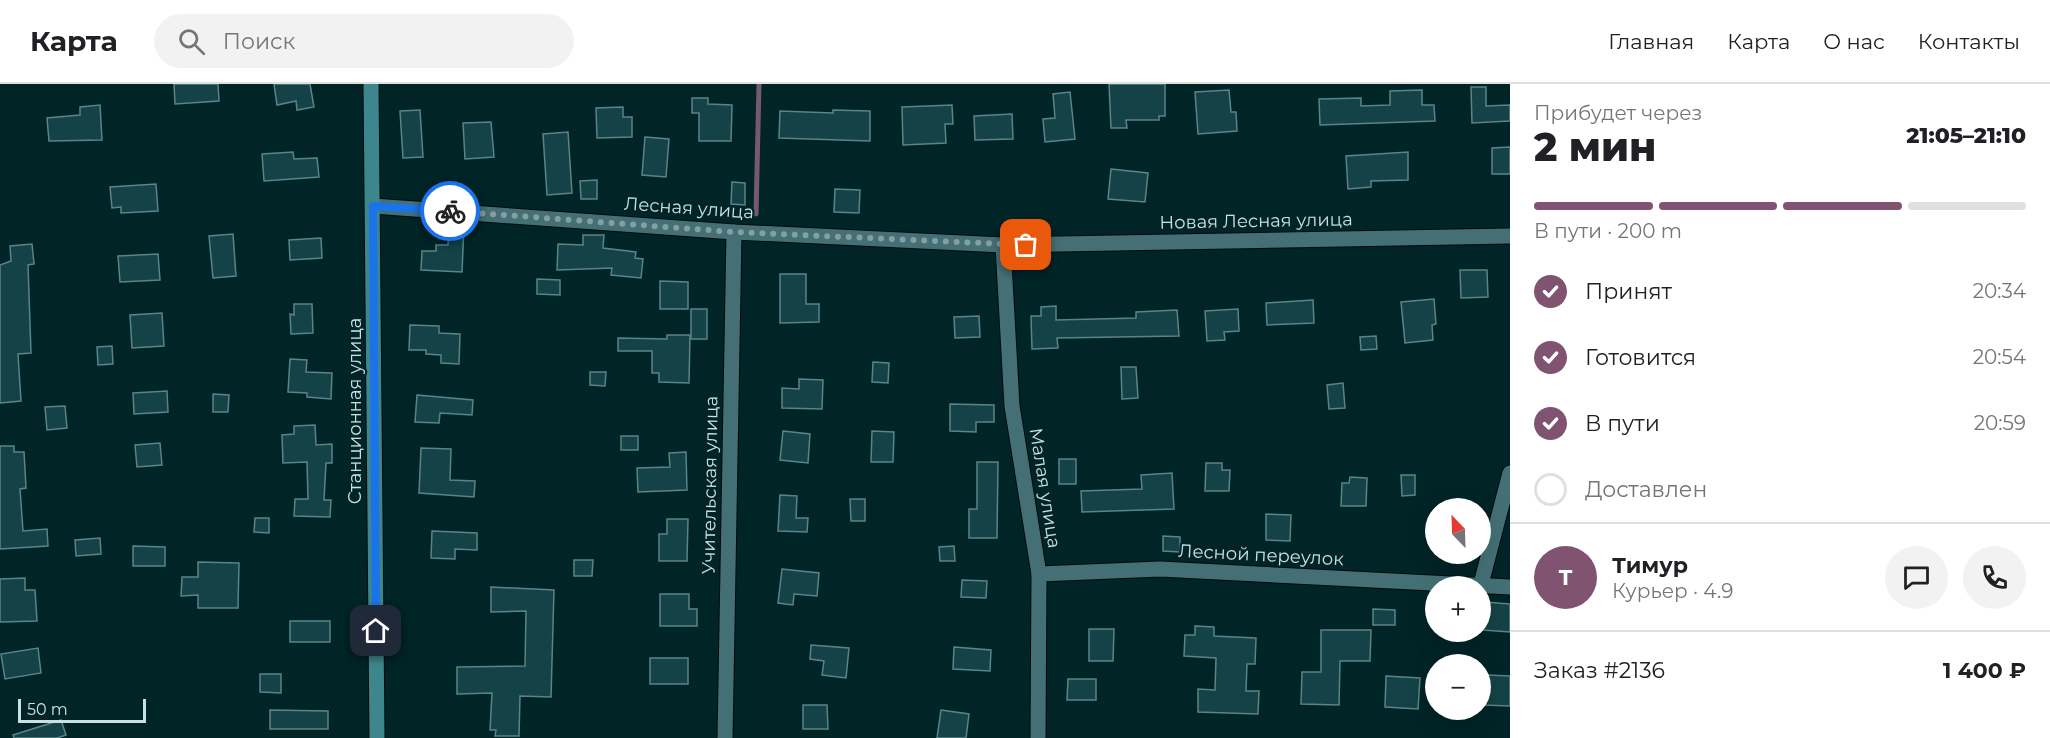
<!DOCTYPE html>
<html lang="ru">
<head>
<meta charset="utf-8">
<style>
	:root { --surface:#fff; --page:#f2f2f2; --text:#202124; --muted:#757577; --line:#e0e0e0; --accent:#805371 }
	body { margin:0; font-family:Montserrat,sans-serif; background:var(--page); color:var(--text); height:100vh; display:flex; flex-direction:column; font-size:22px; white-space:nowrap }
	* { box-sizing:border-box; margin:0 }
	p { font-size:20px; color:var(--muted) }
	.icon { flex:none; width:33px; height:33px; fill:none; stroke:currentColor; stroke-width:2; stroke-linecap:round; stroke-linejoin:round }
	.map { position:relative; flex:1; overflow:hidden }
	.side { display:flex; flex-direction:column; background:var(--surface); width:540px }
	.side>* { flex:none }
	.needle { width:39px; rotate:337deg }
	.buttons { position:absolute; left:1425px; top:414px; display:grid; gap:12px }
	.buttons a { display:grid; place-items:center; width:66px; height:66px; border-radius:50%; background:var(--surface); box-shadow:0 6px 24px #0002; font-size:30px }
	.scale { position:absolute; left:18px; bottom:15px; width:128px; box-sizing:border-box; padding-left:6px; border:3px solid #cae1e3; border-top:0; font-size:16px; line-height:21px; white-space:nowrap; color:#cae1e3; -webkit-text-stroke:4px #012427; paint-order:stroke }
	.pin { position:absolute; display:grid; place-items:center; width:51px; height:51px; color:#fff; margin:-26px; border-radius:12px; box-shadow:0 3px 9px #0006 }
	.courier { position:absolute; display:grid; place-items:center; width:60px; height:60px; margin:-30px; border:4px solid #1a73e8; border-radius:50%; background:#fff; color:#222; box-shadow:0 2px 8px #0007 }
	.headline em { font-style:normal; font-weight:800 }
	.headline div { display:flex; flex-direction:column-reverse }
	.headline { display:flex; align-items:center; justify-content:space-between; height:102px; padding:0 24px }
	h1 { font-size:39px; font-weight:800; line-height:45px }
	.bar { display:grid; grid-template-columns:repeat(4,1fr); gap:9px 6px; align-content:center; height:72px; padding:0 24px }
	.bar i { height:8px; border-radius:4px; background:var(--line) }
	.bar .selected { background:var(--accent) }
	.bar p { grid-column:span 4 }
	.line { display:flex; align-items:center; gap:15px; padding:0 24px; border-top:2px solid var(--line) }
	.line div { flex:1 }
	.round { display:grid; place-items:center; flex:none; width:63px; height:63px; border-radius:32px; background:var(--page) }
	ol { padding:0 24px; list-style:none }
	li { display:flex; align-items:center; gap:18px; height:66px }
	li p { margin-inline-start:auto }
	li .icon { padding:6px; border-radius:50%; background:var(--accent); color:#fff; stroke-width:4 }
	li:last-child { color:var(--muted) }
	li i { width:33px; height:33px; border:3px solid var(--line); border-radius:50% }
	header { display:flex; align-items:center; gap:36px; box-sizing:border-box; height:84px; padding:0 30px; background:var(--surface); border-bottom:2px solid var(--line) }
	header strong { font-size:28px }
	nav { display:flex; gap:33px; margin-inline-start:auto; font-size:21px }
	.search { width:420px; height:54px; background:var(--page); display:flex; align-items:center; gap:15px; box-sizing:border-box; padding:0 21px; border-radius:33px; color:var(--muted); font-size:22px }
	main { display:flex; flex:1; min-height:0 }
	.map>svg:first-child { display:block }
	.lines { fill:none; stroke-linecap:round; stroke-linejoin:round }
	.stream { stroke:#76596a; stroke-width:5 }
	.building { fill:#144247; stroke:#588589; stroke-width:1.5 }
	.street-casing { stroke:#000c0e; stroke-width:17 }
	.secondary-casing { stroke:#000c0e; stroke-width:17 }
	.street { stroke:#447075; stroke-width:15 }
	.secondary { stroke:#3e868d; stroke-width:15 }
	.done { stroke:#849fa1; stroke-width:6; stroke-dasharray:0 10.8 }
	.route { stroke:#1a73e8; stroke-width:8 }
	.labels { text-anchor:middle; stroke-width:4.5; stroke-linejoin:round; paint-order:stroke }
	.street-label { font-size:18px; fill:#cae1e3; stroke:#012427 }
</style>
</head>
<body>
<header>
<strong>Карта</strong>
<div class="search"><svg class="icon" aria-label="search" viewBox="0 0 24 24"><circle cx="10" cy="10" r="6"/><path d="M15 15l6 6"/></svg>Поиск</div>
<nav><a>Главная</a><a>Карта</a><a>О нас</a><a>Контакты</a></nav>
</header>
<main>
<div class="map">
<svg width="1510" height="654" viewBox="0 0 1510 654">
	<rect width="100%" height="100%" fill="#012427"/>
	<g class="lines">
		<!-- stream -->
		<polyline class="stream" points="756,130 759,0"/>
	</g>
	<!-- building -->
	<g class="building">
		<polygon points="174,0 218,0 219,17 175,20"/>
		<polygon points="274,0 310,0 314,23 297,26 296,17 277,21"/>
		<polygon points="1109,0 1165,0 1165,32 1159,32 1159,36 1126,36 1127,44 1111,44"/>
		<polygon points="1471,3 1486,3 1486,22 1510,21 1510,37 1472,39"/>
		<polygon points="1229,6 1231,28 1236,28 1237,47 1198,50 1195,8"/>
		<polygon points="1422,6 1422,21 1434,21 1435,37 1320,41 1319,15 1361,14 1361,22 1390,21 1390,7"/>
		<polygon points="1070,8 1075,55 1045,58 1043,35 1055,34 1053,10"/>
		<polygon points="692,14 708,14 708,20 732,21 731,57 699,57 699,29 692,29"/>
		<polygon points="100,21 102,56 49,57 47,34 80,31 80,23"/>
		<polygon points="952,21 953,40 945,40 946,59 903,61 902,23"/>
		<polygon points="623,23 623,33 632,33 632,53 597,54 596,24"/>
		<polygon points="420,26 423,73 403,74 400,27"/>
		<polygon points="833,26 870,27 870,57 779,54 780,27 833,29"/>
		<polygon points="1012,30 1013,55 975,56 974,32"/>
		<polygon points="491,38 494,73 465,75 463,39"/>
		<polygon points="568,48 572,109 547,111 543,50"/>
		<polygon points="645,53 669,55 666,93 642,91"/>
		<polygon points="1510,63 1510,90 1492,90 1492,64"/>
		<polygon points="293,68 294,75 317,74 319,93 264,97 262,70"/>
		<polygon points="1408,68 1408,96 1371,97 1371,103 1348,105 1346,72"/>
		<polygon points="1111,85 1148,89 1145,118 1108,115"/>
		<polygon points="597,96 597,115 581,115 580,97"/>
		<polygon points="732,98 745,99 745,121 731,120"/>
		<polygon points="156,100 158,127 121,129 121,123 112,124 110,103"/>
		<polygon points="835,105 860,106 859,129 834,128"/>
		<polygon points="449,141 464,142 462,188 421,186 422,167 436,167 436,161 448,161"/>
		<polygon points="233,150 236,192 213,194 209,152"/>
		<polygon points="583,151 604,151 603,164 636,168 635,174 643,175 641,194 611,191 612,184 557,186 558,160 583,161"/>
		<polygon points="321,154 322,174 290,176 289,156"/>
		<polygon points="32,160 34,180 28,181 31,269 18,270 21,317 0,319 0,181 11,177 10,162"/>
		<polygon points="158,170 160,196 120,198 118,172"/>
		<polygon points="1460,186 1487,186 1488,213 1461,214"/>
		<polygon points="780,190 806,190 806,220 819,220 819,238 780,239"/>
		<polygon points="537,195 560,196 560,211 537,210"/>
		<polygon points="660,197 688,198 688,225 660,225"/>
		<polygon points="1434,215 1436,240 1432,241 1433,256 1405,259 1401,218"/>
		<polygon points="1313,216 1314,239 1267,241 1266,219"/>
		<polygon points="294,220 312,220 313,249 291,250 290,230 294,231"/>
		<polygon points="1056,222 1056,236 1136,234 1136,228 1177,226 1179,252 1057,254 1058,264 1032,265 1031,232 1041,232 1041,223"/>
		<rect x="691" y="225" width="16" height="30"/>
		<polygon points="1238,225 1239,247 1224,248 1225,256 1207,257 1205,227"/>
		<polygon points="162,229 164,262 132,264 130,231"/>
		<polygon points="979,232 980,253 955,254 954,233"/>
		<polygon points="410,241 439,242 439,249 460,250 459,280 441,279 441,271 426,270 426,266 409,266"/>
		<polygon points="667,251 690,251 689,299 659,298 659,289 652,289 652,267 618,267 618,254 667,255"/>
		<polygon points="1376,252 1377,265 1361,266 1360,253"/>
		<polygon points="112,262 113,280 98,281 97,263"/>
		<polygon points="290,275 307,276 306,288 332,289 331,315 307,313 307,309 288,308"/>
		<polygon points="873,278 889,279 888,299 872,298"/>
		<polygon points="1121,283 1136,283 1138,314 1122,315"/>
		<polygon points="590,288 606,288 605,302 590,301"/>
		<polygon points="799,295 823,296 822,325 782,324 782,304 799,305"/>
		<polygon points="1343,299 1345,324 1329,325 1327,301"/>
		<polygon points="167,307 168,328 134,330 133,309"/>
		<polygon points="213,310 229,311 228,328 213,328"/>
		<polygon points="417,311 473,316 472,331 440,329 439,339 415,338"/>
		<polygon points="950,320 994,321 994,338 976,338 976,348 950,347"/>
		<polygon points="65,322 67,344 47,346 45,323"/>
		<polygon points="315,341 316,361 332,360 332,379 326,379 324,416 331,416 330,433 294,432 295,415 308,415 307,378 283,379 282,351 294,350 294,342"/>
		<polygon points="783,347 810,350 808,379 780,376"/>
		<polygon points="872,347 894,348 893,378 871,378"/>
		<rect x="621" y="352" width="17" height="14"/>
		<polygon points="160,359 162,381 137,383 135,361"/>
		<polygon points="0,362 14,362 14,368 24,368 26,404 20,405 23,447 47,445 48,462 0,465"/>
		<polygon points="421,364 451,365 450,396 475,397 474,413 419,409"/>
		<polygon points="686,368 687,406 638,408 637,384 670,383 669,369"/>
		<rect x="1059" y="375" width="17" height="25"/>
		<polygon points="977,378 998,378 997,454 969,454 969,425 977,425"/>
		<polygon points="1206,379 1222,379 1222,386 1230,386 1229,407 1205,407"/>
		<polygon points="1172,389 1174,425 1082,428 1081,407 1142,405 1141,391"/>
		<polygon points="1401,391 1415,391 1415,411 1402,412"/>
		<polygon points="1350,393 1367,394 1366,422 1341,422 1342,399 1349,399"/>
		<polygon points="780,411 797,412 796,434 808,434 807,448 778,447"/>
		<polygon points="850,415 865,415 865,437 851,437"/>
		<polygon points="1266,430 1291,431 1290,457 1266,456"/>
		<polygon points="255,434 269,434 269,449 254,448"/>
		<polygon points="667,435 688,435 687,477 659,477 659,450 667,450"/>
		<polygon points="432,447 477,449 477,466 455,465 455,475 431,474"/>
		<polygon points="1163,452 1180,453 1180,468 1163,467"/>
		<polygon points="100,454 101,470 76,472 75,456"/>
		<polygon points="133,462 165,463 165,482 133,482"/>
		<polygon points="954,462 955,477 940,477 939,463"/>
		<polygon points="574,476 593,476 592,492 574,492"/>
		<polygon points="198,478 239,479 238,524 198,524 198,511 181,512 182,493 198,493"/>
		<polygon points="782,485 819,489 817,512 794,510 793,521 778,519"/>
		<polygon points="25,494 25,506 35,506 37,537 0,538 0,495"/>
		<polygon points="962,496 987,497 986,514 961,513"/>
		<polygon points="491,503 554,506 551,613 520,612 519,652 495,652 496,646 490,646 492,609 457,610 457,583 525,582 526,527 491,528"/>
		<polygon points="660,510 689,510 689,525 697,525 697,542 660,542"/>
		<polygon points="1485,518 1510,520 1510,548 1483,546"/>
		<polygon points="1373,525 1395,526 1395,541 1373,541"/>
		<rect x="290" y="537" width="40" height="21"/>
		<polygon points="1195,542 1214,543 1214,552 1256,554 1255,580 1247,580 1246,607 1259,607 1258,630 1198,628 1198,605 1215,606 1216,574 1184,572 1185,551 1195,551"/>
		<polygon points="1089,545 1114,545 1113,577 1089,577"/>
		<polygon points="1321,546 1371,546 1370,577 1340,577 1339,621 1301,620 1302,588 1321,588"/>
		<polygon points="811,561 849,564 846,594 822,591 824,577 810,575"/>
		<polygon points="954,563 991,566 990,587 953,585"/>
		<polygon points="38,564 41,589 5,595 1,570"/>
		<rect x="650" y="574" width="38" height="26"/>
		<polygon points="260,590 281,590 281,609 260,608"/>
		<polygon points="1487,591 1510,592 1510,622 1484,621"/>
		<polygon points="1386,592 1420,594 1418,625 1385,623"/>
		<polygon points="1068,595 1096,595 1096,616 1067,616"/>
		<polygon points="803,621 827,621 828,645 803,645"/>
		<polygon points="270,626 328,627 328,645 270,645"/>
		<polygon points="941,626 969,630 966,654 937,654"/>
		<polygon points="61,636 66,651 57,654 14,654 13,651"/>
	</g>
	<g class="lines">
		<!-- street casing -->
		<g class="street-casing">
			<g id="street">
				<polyline points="373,122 734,148 1003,161 1510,152"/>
				<polyline points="1003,161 1012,322 1039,490 1038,654"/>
				<polyline points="1039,490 1160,485 1510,503"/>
				<polyline points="1481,500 1510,389"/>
				<polyline points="725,654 734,148"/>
			</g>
		</g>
		<!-- secondary casing -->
		<g class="secondary-casing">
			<polyline id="secondary" points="371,0 377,654"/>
		</g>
		<!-- street -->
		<use href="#street" class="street"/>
		<!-- secondary -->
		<use href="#secondary" class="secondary"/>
	</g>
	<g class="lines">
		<!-- done -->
		<polyline class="done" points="450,127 734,148 1026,161"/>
		<!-- route -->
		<polyline class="route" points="376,547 373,122 450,127"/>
	</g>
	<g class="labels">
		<!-- street labels -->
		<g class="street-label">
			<text transform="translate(689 124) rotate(4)" y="6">Лесная улица</text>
			<text transform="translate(1256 137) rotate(-1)" y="6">Новая Лесная улица</text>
			<text transform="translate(355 327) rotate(-90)" y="6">Станционная улица</text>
			<text transform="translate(710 401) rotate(-89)" y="6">Учительская улица</text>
			<text transform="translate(1045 404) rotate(81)" y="6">Малая улица</text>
			<text transform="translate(1261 471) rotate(3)" y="6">Лесной переулок</text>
		</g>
	</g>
</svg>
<div class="buttons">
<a><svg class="needle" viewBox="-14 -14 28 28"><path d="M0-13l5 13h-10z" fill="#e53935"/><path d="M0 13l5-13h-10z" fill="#757577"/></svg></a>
<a>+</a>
<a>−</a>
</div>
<div class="scale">50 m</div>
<div class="pin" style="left:1026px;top:161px;background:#ea580c"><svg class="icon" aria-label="bag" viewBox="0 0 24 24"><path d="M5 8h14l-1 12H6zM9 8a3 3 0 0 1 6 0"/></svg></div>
<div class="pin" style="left:376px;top:547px;background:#1f2937"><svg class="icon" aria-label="home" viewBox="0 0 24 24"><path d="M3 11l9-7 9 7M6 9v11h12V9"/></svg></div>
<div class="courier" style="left:450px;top:127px"><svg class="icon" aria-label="bike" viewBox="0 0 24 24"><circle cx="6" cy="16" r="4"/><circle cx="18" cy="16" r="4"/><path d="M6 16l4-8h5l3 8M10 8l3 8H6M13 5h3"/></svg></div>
</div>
<section class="side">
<div class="headline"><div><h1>2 мин</h1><p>Прибудет через</p></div><em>21:05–21:10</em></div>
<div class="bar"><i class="selected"></i><i class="selected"></i><i class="selected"></i><i></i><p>В пути · 200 m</p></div>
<ol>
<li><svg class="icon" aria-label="check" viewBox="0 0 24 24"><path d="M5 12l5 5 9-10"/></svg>Принят<p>20:34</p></li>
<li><svg class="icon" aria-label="check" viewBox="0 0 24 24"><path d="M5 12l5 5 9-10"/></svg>Готовится<p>20:54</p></li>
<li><svg class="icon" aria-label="check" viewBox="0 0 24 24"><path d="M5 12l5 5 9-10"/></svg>В пути<p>20:59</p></li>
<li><i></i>Доставлен</li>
</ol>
<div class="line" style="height:108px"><b class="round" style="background:var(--accent);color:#fff">Т</b><div><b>Тимур</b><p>Курьер · 4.9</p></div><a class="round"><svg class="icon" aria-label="chat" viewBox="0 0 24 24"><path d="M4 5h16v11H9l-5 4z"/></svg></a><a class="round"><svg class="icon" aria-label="phone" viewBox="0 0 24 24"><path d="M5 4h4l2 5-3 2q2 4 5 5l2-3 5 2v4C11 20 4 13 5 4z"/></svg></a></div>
<div class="line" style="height:78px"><div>Заказ #2136</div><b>1 400 ₽</b></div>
</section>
</main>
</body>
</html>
